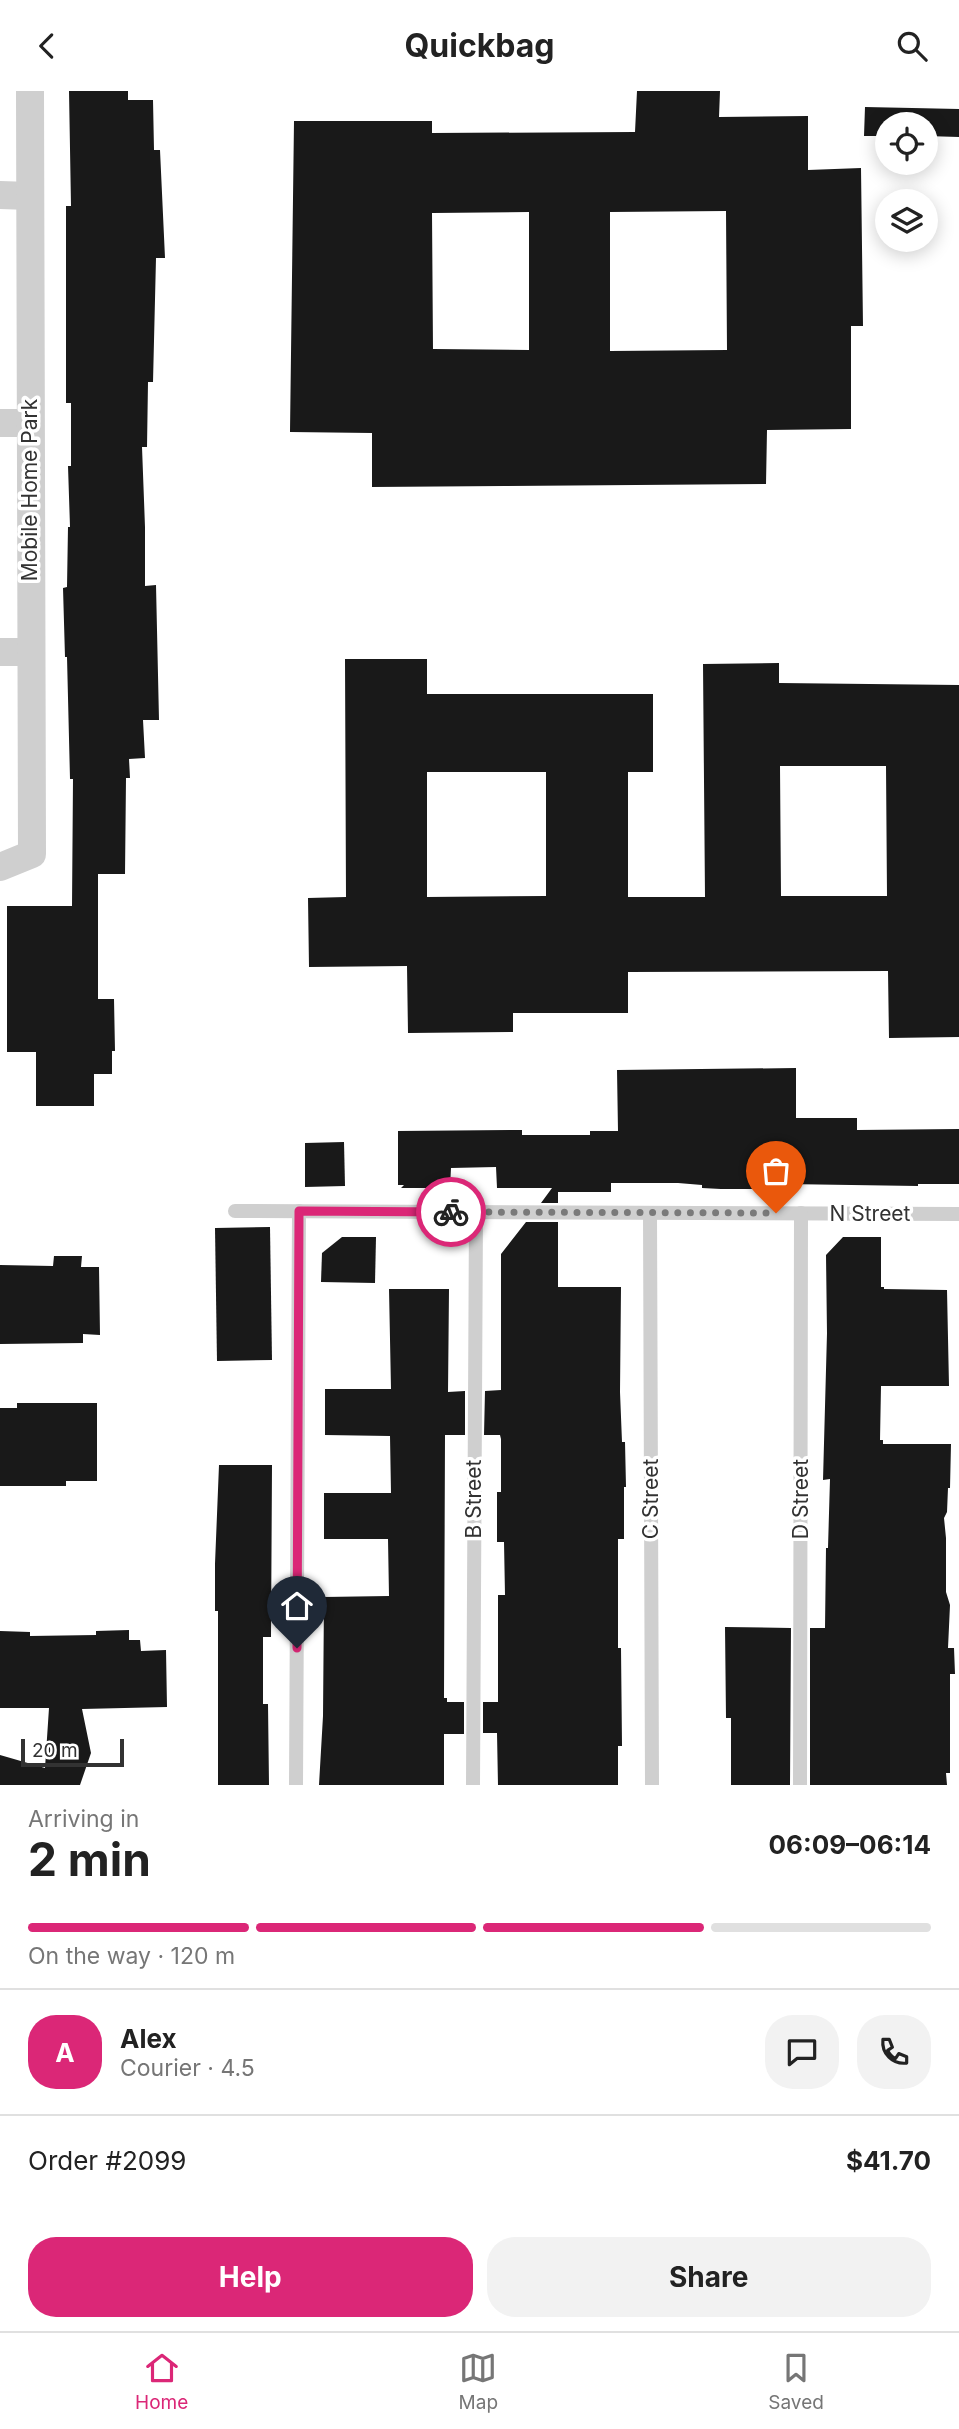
<!DOCTYPE html>
<html lang="en">
<head>
<meta charset="utf-8">
<style>
	:root { --surface:#fff; --page:#f2f2f2; --text:#222; --muted:#767676; --line:#e0e0e0; --accent:#db2777 }
	body { margin:0; font-family:Inter,sans-serif; background:var(--page); color:var(--text); height:100vh; display:flex; flex-direction:column; font-size:26px; white-space:nowrap }
	* { box-sizing:border-box; margin:0 }
	p { font-size:23px; color:var(--muted) }
	.icon { flex:none; width:38px; height:38px; fill:none; stroke:currentColor; stroke-width:2; stroke-linecap:round; stroke-linejoin:round }
	.map { position:relative; height:1694px; overflow:hidden }
	.panel { display:flex; flex-direction:column; background:var(--surface); flex:1 }
	.panel>* { flex:none }
	.fabs { position:absolute; left:875px; top:21px; display:grid; gap:14px }
	.fabs a { display:grid; place-items:center; width:63px; height:63px; border-radius:50%; background:var(--surface); box-shadow:0 4px 18px #0003; font-size:35px }
	.scale { position:absolute; left:21px; bottom:18px; width:103px; box-sizing:border-box; padding-left:7px; border:4px solid #323232; border-top:0; font-size:19px; line-height:24px; white-space:nowrap; color:#323232; -webkit-text-stroke:5px #fff; paint-order:stroke }
	.pin { position:absolute; display:grid; place-items:center; width:60px; height:60px; color:#fff; margin:-72px -30px; border-radius:50% 50% 50% 0; rotate:-45deg; box-shadow:0 0 7px #0007 }
	.pin .icon { rotate:45deg }
	.courier { position:absolute; display:grid; place-items:center; width:70px; height:70px; margin:-35px; border:5px solid #db2777; border-radius:50%; background:#fff; color:#222; box-shadow:0 2px 9px #0007 }
	.headline em { font-style:normal; font-weight:700 }
	.headline div { display:flex; flex-direction:column-reverse }
	.headline { display:flex; align-items:center; justify-content:space-between; height:119px; padding:0 28px }
	h1 { font-size:46px; font-weight:700; line-height:52px }
	.bar { display:grid; grid-template-columns:repeat(4,1fr); gap:10px 7px; align-content:center; height:84px; padding:0 28px }
	.bar i { height:9px; border-radius:5px; background:var(--line) }
	.bar .current { background:var(--accent) }
	.bar p { grid-column:span 4 }
	.line { display:flex; align-items:center; gap:18px; padding:0 28px; border-top:2px solid var(--line) }
	.line div { flex:1 }
	.round { display:grid; place-items:center; flex:none; width:74px; height:74px; border-radius:28px; background:var(--page) }
	.button { display:flex; gap:14px; margin-top:auto; padding:14px 28px }
	.button a { flex:1; height:80px; border-radius:28px; background:var(--accent); color:#fff; font-size:28px; font-weight:700; line-height:80px; text-align:center }
	.button a+a { background:var(--page); color:var(--text) }
	header { display:flex; justify-content:space-between; align-items:center; height:91px; padding:0 28px; background:var(--surface); font-size:32px; font-weight:700 }
	.menu { display:flex; justify-content:space-around; align-items:center; height:98px; border-top:2px solid var(--line); background:var(--surface); font-size:19px; color:var(--muted) }
	.menu a { display:grid; justify-items:center; gap:4px }
	.menu .current { color:var(--accent) }
	.map>svg:first-child { display:block }
	.building { fill:#191919; fill-rule:evenodd }
	.lines { fill:none; stroke-linecap:round; stroke-linejoin:round }
	.lane { stroke:#cfcfcf; stroke-width:14 }
	.street { stroke:#cfcfcf; stroke-width:28 }
	.done { stroke:#7a7a7a; stroke-width:7; stroke-dasharray:0 12.6 }
	.route { stroke:#db2777; stroke-width:9 }
	.labels { text-anchor:middle; stroke-width:7; stroke-linejoin:round; paint-order:stroke }
	.street-label { font-size:21px; fill:#323232; stroke:#fff }
</style>
</head>
<body>
<header><svg class="icon" aria-label="back" viewBox="0 0 24 24"><path d="M15 5l-7 7 7 7"/></svg>Quickbag<svg class="icon" aria-label="search" viewBox="0 0 24 24"><circle cx="10" cy="10" r="6"/><path d="M15 15l6 6"/></svg></header>
<div class="map">
<svg width="959" height="1694" viewBox="0 0 959 1694">
	<rect width="100%" height="100%" fill="#fff"/>
	<!-- building -->
	<g class="building">
		<polygon points="69,0 128,0 128,9 153,9 154,59 160,59 165,167 156,167 153,291 148,291 147,356 142,356 145,436 145,495 156,494 159,629 143,629 145,667 129,668 130,687 126,687 125,783 98,783 98,908 114,908 115,960 112,960 112,983 94,983 94,1015 36,1015 36,961 7,961 7,815 72,815 73,688 70,688 67,566 65,566 63,497 67,496 68,436 70,436 68,375 71,375 71,312 66,312 66,115 71,115"/>
		<path d="M637,0H720L719,26L808,25V79L861,77L863,235H851V338L767,339L766,393L504,395L372,396V342L290,341L294,30H432V42L635,41ZM726,120L727,259L610,260V121ZM529,121V259L433,258L432,122Z"/>
		<polygon points="865,16 959,18 959,46 926,45 926,33 887,33 887,45 864,45"/>
		<path d="M345,568H427V603H653V681H628V806H705L703,573L779,572V592L959,594V946L889,947L888,880L628,881V922H513V941L408,942L407,875L309,876L308,807L346,806ZM780,675H886L887,805H781ZM427,681H546V805L427,806Z"/>
		<polygon points="796,977 796,1027 857,1027 857,1039 959,1038 959,1093 918,1093 918,1095 785,1093 785,1098 721,1098 702,1097 702,1094 678,1092 611,1092 611,1101 558,1101 558,1112 541,1112 552,1097 497,1097 496,1076 451,1077 450,1097 401,1097 404,1094 398,1094 398,1040 522,1039 522,1044 590,1044 590,1040 618,1040 617,979"/>
		<polygon points="344,1051 345,1095 305,1096 305,1052"/>
		<polygon points="526,1131 558,1131 558,1196 621,1196 620,1301 622,1351 625,1351 626,1396 624,1396 624,1448 618,1448 618,1557 621,1557 622,1655 618,1655 618,1694 498,1694 497,1642 483,1642 483,1611 498,1611 498,1504 505,1504 504,1451 497,1451 497,1401 501,1401 501,1348 500,1344 484,1344 485,1300 501,1299 501,1163"/>
		<polygon points="270,1136 272,1269 217,1270 215,1137"/>
		<polygon points="342,1146 376,1146 375,1192 321,1191 322,1162"/>
		<polygon points="843,1146 881,1146 881,1196 884,1196 884,1198 947,1199 949,1295 881,1295 880,1349 883,1349 883,1353 951,1353 950,1397 948,1397 947,1421 944,1427 946,1447 946,1501 950,1514 948,1557 954,1557 955,1583 950,1583 950,1682 946,1682 947,1694 810,1694 810,1537 825,1537 826,1457 828,1457 830,1388 823,1389 827,1242 826,1164"/>
		<polygon points="54,1165 82,1165 81,1176 99,1176 100,1244 83,1243 83,1252 0,1253 0,1174 53,1175"/>
		<polygon points="389,1198 449,1198 448,1301 465,1300 465,1344 445,1344 444,1607 447,1607 447,1611 464,1611 464,1643 444,1643 444,1694 319,1694 323,1625 324,1506 389,1505 388,1448 324,1448 324,1402 391,1402 390,1345 325,1344 325,1298 391,1298"/>
		<polygon points="17,1312 97,1312 97,1390 66,1390 66,1395 0,1395 0,1317 17,1317"/>
		<polygon points="219,1374 272,1374 271,1546 263,1546 263,1613 268,1613 269,1694 218,1694 218,1520 215,1520 215,1473"/>
		<polygon points="725,1536 791,1537 790,1694 731,1694 731,1627 726,1627"/>
		<polygon points="129,1539 129,1549 140,1549 141,1560 166,1559 167,1616 82,1618 91,1662 80,1694 0,1694 0,1664 45,1677 49,1617 0,1617 0,1540 30,1541 30,1545 96,1544 96,1540"/>
	</g>
	<g class="lines">
		<!-- lane -->
		<g class="lane">
			<polyline points="235,1120 959,1123"/>
			<polyline points="650,1122 652,1694"/>
			<polyline points="296,1694 299,1120"/>
			<polyline points="473,1694 476,1121"/>
			<polyline points="800,1694 801,1122"/>
		</g>
		<!-- street -->
		<g class="street">
			<polyline points="0,104 30,105"/>
			<polyline points="0,332 29,332"/>
			<polyline points="0,561 31,561"/>
			<polyline points="0,776 32,763 30,0"/>
		</g>
	</g>
	<g class="lines">
		<!-- done -->
		<polyline class="done" points="451,1121 776,1122"/>
		<!-- route -->
		<polyline class="route" points="297,1557 299,1120 451,1121"/>
	</g>
	<g class="labels">
		<!-- street labels -->
		<g class="street-label">
			<text transform="translate(30 399) rotate(-90)" y="7">Mobile Home Park</text>
			<text x="870" y="1130">N Street</text>
			<text transform="translate(474 1408) rotate(-90)" y="7">B Street</text>
			<text transform="translate(651 1408) rotate(-90)" y="7">C Street</text>
			<text transform="translate(801 1408) rotate(-90)" y="7">D Street</text>
		</g>
	</g>
</svg>
<div class="fabs">
<a><svg class="icon" aria-label="locate" viewBox="0 0 24 24"><circle cx="12" cy="12" r="6"/><path d="M12 2v4M12 18v4M2 12h4M18 12h4"/></svg></a>
<a><svg class="icon" aria-label="layers" viewBox="0 0 24 24"><path d="M12 4l9 5-9 5-9-5zM3 14l9 5 9-5"/></svg></a>
</div>
<div class="scale">20 m</div>
<div class="pin" style="left:776px;top:1122px;background:#ea580c"><svg class="icon" aria-label="bag" viewBox="0 0 24 24"><path d="M5 8h14l-1 12H6zM9 8a3 3 0 0 1 6 0"/></svg></div>
<div class="pin" style="left:297px;top:1557px;background:#1f2937"><svg class="icon" aria-label="home" viewBox="0 0 24 24"><path d="M3 11l9-7 9 7M6 9v11h12V9"/></svg></div>
<div class="courier" style="left:451px;top:1121px"><svg class="icon" aria-label="bike" viewBox="0 0 24 24"><circle cx="6" cy="16" r="4"/><circle cx="18" cy="16" r="4"/><path d="M6 16l4-8h5l3 8M10 8l3 8H6M13 5h3"/></svg></div>
</div>
<section class="panel">
<div class="headline"><div><h1>2 min</h1><p>Arriving in</p></div><em>06:09–06:14</em></div>
<div class="bar"><i class="current"></i><i class="current"></i><i class="current"></i><i></i><p>On the way · 120 m</p></div>
<div class="line" style="height:126px"><b class="round" style="background:var(--accent);color:#fff">A</b><div><b>Alex</b><p>Courier · 4.5</p></div><a class="round"><svg class="icon" aria-label="chat" viewBox="0 0 24 24"><path d="M4 5h16v11H9l-5 4z"/></svg></a><a class="round"><svg class="icon" aria-label="phone" viewBox="0 0 24 24"><path d="M5 4h4l2 5-3 2q2 4 5 5l2-3 5 2v4C11 20 4 13 5 4z"/></svg></a></div>
<div class="line" style="height:91px"><div>Order #2099</div><b>$41.70</b></div>
<div class="button"><a>Help</a><a>Share</a></div>
</section>
<nav class="menu">
<a class="current"><svg class="icon" aria-label="home" viewBox="0 0 24 24"><path d="M3 11l9-7 9 7M6 9v11h12V9"/></svg>Home</a>
<a><svg class="icon" aria-label="map" viewBox="0 0 24 24"><path d="M3 6l6-2 6 2 6-2v14l-6 2-6-2-6 2zM9 4v14M15 6v14"/></svg>Map</a>
<a><svg class="icon" aria-label="saved" viewBox="0 0 24 24"><path d="M7 4h10v16l-5-4-5 4z"/></svg>Saved</a>
</nav>
</body>
</html>
